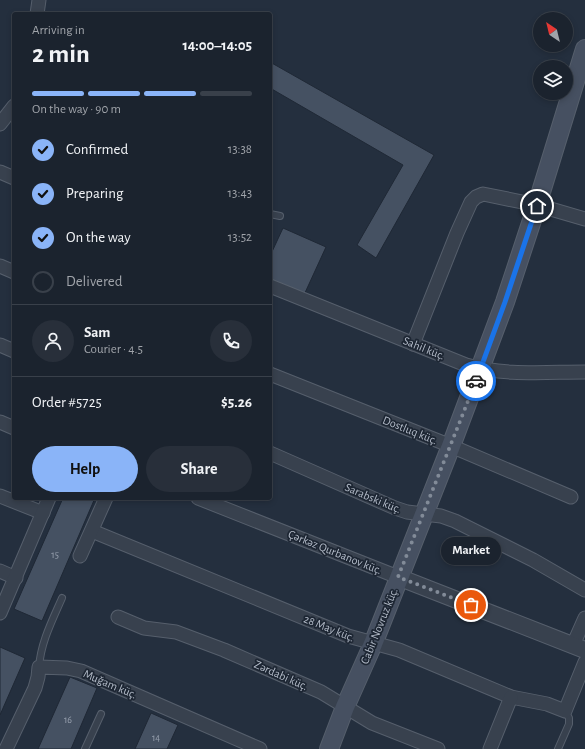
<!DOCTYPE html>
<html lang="en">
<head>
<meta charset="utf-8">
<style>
	:root { --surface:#1b232e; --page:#282f3a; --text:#f1f3f6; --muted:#a0a4aa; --line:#39404a; --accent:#8ab4f8 }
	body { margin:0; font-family:"Alegreya Sans",sans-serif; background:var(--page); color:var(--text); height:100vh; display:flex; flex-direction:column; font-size:15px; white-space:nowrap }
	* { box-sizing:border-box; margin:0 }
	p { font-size:13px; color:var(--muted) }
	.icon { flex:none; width:22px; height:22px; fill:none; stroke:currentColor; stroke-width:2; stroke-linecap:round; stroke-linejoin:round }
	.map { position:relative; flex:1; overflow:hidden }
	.details { position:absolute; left:12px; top:12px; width:260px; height:488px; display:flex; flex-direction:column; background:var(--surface); border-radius:4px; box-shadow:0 2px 6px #0003,0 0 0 1px var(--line) }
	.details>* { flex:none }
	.needle { width:26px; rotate:325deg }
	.controls { position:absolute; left:533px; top:12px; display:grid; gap:8px }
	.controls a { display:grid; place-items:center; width:40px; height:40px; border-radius:50%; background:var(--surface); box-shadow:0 2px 6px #0003,0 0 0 1px var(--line); font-size:20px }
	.pin { position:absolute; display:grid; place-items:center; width:34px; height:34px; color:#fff; margin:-17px; border:2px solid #fff; border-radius:50%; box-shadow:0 1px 4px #0007 }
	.courier { position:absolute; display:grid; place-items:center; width:40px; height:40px; margin:-20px; border:3px solid #1a73e8; border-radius:50%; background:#fff; color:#222; box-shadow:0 1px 5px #0007 }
	.bubble { position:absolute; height:28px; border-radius:14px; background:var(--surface); box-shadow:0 2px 6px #0003,0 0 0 1px var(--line); font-size:13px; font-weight:600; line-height:28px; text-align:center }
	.overview em { font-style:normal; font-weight:600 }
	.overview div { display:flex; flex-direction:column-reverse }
	.overview { display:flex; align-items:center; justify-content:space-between; height:68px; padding:0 20px }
	h1 { font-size:26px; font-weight:600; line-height:30px }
	.bar { display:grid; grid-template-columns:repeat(4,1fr); gap:6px 4px; align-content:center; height:48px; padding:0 20px }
	.bar i { height:5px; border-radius:3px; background:var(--line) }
	.bar .on { background:var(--accent) }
	.bar p { grid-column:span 4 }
	.line { display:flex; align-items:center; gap:10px; padding:0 20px; border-top:1px solid var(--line) }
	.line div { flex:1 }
	.round { display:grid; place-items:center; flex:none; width:42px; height:42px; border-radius:21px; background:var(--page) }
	ol { padding:0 20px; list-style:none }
	li { display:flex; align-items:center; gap:12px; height:44px }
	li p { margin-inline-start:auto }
	li .icon { padding:4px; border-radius:50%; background:var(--accent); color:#111; stroke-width:4 }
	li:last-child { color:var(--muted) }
	li i { width:22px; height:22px; border:2px solid var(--line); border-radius:50% }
	.button { display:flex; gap:8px; margin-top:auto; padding:8px 20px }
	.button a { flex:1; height:46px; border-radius:24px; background:var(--accent); color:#111; font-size:16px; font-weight:600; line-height:46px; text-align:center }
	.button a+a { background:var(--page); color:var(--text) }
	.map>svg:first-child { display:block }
	.building { fill:#455162; stroke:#1f2835 }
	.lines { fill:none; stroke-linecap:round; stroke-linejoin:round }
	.service-casing { stroke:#565f6c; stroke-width:8 }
	.minor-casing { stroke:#565f6c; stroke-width:15 }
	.tertiary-casing { stroke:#565f6c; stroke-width:18 }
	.secondary-casing { stroke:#565f6c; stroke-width:20 }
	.service { stroke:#38414e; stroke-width:6 }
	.minor { stroke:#38414e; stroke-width:13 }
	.tertiary { stroke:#38414e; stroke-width:16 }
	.secondary { stroke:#465061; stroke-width:18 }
	.done { stroke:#828b98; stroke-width:4; stroke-dasharray:0 7.2 }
	.route { stroke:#1a73e8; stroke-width:5 }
	.labels { text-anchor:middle; stroke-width:3.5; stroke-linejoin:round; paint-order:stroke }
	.number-label { font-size:10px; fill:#98a1af }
	.street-label { font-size:12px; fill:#b4bcc9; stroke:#1d2633 }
</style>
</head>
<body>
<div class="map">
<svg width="585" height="749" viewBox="0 0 585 749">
	<rect width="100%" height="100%" fill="#242f3e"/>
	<!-- building -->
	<g class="building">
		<polygon points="270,62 434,155 376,258 357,245 403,165 270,88"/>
		<polygon points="283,228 326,247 304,295 270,280 270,256"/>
		<polygon points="63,498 95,498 42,621 14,609"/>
		<polygon points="0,647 25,658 0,715"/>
		<polygon points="70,677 97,688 71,749 38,749"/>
		<polygon points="151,713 178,725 167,749 135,749"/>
	</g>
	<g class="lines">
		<!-- service casing -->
		<g class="service-casing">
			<g id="service">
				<polyline points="270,214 280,216"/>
				<path d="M39,667C41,642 52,621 62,598"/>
				<polyline points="85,749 101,714"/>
				<polyline points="558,749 569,724 569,718 565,711"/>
			</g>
		</g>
		<!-- minor casing -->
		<g class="minor-casing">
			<g id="minor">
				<polyline points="37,14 39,0"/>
				<polyline points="0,124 14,106"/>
				<polyline points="0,172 14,178"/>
				<polyline points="0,266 14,272"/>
				<path d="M270,286L466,365C505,376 545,372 585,372"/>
				<polyline points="413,344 457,233 471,202 476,197 483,194 537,205 585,219"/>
				<polyline points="0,345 14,351"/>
				<polyline points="270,374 451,446 571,497"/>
				<polyline points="0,422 14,428"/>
				<polyline points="270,453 395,508 407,512 441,516 455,521 533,560 585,590"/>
				<polyline points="0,496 43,513"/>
				<polyline points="198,498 398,577"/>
				<polyline points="92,531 348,636 399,650 511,697 547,704 565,711 585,662"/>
				<polyline points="80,556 106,498"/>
				<polyline points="0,571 16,578"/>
				<polyline points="0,613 49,498"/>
				<polyline points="118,617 144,628 176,632 224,650 321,692 372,723 438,749"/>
				<polyline points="573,645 585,618"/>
				<polyline points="6,749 35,688 38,677 39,667 67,668 81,671 260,749"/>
				<polyline points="490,749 511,697"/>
			</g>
		</g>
		<!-- tertiary casing -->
		<g class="tertiary-casing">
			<polyline id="tertiary" points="398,577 585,650"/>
		</g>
		<!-- secondary casing -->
		<g class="secondary-casing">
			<polyline id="secondary" points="329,749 345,707 373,644 451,446 505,302 537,205 585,49"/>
		</g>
		<!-- service -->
		<use href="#service" class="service"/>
		<!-- minor -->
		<use href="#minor" class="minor"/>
		<!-- tertiary -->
		<use href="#tertiary" class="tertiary"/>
		<!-- secondary -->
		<use href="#secondary" class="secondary"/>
	</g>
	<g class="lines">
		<!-- done -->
		<polyline class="done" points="471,605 398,577 476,381"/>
		<!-- route -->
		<polyline class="route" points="476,381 505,302 537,206"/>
	</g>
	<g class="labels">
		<!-- number labels -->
		<g class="number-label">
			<text x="55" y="558">15</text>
			<text x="68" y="723">16</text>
			<text x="156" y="741">14</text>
		</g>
		<!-- street labels -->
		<g class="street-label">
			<text transform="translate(424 348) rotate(22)" y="4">Sahil küç.</text>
			<text transform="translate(410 430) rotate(22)" y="4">Dostluq küç.</text>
			<text transform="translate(373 498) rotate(23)" y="4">Sarabski küç.</text>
			<text transform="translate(335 552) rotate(22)" y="4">Çərkəz Qurbanov küç.</text>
			<text transform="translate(379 626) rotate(-68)" y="4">Cabir Novruz küç.</text>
			<text transform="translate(329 628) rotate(22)" y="4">28 May küç.</text>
			<text transform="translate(281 675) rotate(24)" y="4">Zərdabi küç.</text>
			<text transform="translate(110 684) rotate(23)" y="4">Muğam küç.</text>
		</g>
	</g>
</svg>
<div class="controls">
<a><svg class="needle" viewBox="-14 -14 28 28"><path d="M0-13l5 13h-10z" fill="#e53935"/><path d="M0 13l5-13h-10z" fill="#a0a4aa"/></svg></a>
<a><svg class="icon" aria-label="layers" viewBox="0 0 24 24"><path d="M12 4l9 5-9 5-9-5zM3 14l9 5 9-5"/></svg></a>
</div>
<div class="pin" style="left:471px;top:605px;background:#ea580c"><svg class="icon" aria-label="bag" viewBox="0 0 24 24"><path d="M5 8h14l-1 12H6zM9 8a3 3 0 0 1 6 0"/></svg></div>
<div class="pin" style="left:537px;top:206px;background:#1f2937"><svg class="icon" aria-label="home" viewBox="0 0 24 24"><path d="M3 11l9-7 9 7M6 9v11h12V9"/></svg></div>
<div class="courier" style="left:476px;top:381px"><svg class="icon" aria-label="car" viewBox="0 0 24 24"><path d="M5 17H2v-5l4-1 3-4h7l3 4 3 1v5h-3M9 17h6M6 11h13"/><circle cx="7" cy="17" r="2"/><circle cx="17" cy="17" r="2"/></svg></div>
<div class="bubble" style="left:441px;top:537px;width:60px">Market</div>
<section class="details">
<div class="overview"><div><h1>2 min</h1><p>Arriving in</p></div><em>14:00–14:05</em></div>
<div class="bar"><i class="on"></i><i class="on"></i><i class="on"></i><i></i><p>On the way · 90 m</p></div>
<ol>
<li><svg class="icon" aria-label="check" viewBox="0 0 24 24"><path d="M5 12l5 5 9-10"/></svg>Confirmed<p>13:38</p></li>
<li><svg class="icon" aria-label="check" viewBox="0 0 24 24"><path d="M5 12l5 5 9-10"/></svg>Preparing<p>13:43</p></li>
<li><svg class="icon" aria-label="check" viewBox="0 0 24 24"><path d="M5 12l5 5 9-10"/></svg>On the way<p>13:52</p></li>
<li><i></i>Delivered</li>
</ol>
<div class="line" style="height:72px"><a class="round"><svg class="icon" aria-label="person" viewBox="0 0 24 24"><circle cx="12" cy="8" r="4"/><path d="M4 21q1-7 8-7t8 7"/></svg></a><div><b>Sam</b><p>Courier · 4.5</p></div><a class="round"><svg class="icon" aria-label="phone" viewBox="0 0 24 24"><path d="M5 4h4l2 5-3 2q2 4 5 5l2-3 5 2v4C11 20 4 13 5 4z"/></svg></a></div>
<div class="line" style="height:52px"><div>Order #5725</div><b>$5.26</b></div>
<div class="button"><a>Help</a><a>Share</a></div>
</section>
</div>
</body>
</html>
